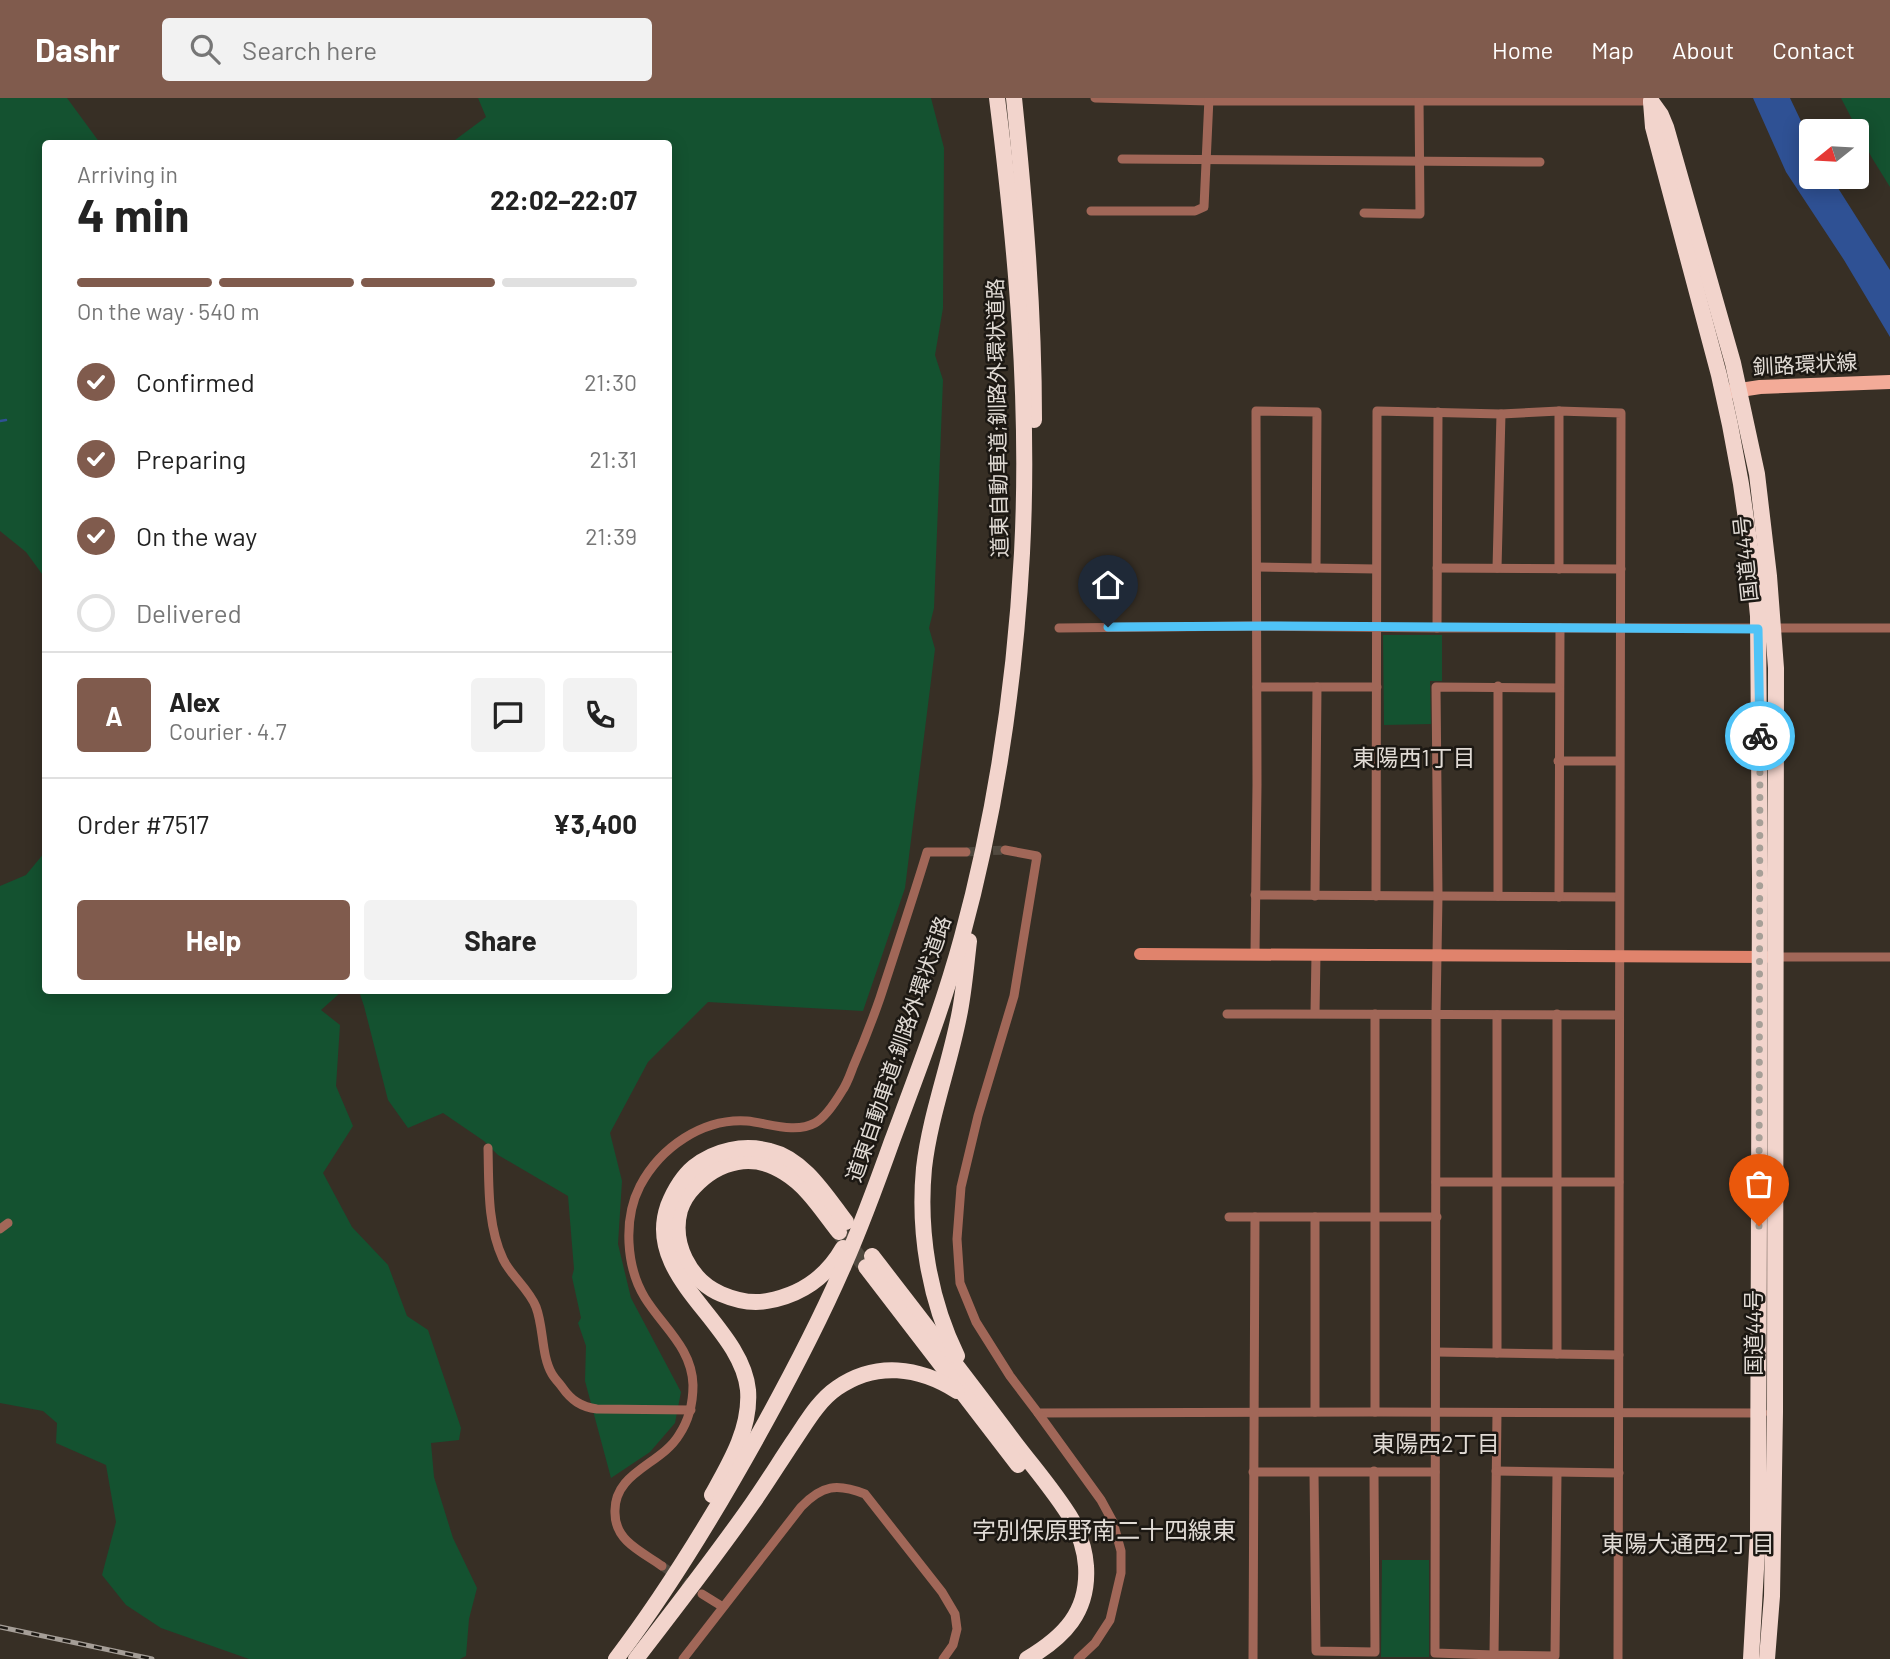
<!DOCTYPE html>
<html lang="en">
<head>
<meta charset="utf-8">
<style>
	:root { --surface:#fff; --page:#f2f2f2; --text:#222; --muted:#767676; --line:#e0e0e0; --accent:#805b4d }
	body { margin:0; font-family:Barlow,"Noto Sans JP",sans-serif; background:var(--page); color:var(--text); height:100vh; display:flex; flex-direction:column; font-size:26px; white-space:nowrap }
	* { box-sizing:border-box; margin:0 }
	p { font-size:23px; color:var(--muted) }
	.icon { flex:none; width:38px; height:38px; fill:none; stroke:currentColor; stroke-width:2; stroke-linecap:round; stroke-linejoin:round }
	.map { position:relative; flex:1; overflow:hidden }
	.drawer { position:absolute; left:42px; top:42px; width:630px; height:854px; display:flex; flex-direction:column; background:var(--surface); border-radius:7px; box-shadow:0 4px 18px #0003 }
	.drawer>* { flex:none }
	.needle { width:46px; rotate:252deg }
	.buttons { position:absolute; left:1799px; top:21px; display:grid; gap:14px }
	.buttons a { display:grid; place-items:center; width:70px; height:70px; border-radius:7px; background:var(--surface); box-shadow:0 4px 18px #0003; font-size:35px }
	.pin { position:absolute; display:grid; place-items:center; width:60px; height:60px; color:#fff; margin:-72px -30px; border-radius:50% 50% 50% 0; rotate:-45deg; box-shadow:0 0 7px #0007 }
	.pin .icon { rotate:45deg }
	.courier { position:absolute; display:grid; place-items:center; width:70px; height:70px; margin:-35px; border:5px solid #4fc3f7; border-radius:50%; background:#fff; color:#222; box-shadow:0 2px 9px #0007 }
	.head em { font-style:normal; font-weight:700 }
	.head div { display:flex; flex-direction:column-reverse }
	.head { display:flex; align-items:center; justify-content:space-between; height:119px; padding:0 35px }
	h1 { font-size:46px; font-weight:700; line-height:52px }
	.bar { display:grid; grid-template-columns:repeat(4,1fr); gap:10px 7px; align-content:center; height:84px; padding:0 35px }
	.bar i { height:9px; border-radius:5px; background:var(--line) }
	.bar .selected { background:var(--accent) }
	.bar p { grid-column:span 4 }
	.line { display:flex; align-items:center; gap:18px; padding:0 35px; border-top:2px solid var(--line) }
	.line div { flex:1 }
	.round { display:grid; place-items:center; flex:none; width:74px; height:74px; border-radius:7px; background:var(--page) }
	ol { padding:0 35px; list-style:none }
	li { display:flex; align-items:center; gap:21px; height:77px }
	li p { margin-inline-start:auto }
	li .icon { padding:7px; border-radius:50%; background:var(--accent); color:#fff; stroke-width:4 }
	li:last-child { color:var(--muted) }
	li i { width:38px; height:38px; border:4px solid var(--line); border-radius:50% }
	.primary-button { display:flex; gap:14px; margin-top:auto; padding:14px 35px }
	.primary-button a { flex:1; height:80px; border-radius:7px; background:var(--accent); color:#fff; font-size:28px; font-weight:700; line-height:80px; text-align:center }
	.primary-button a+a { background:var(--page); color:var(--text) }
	header { display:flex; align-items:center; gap:42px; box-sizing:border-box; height:98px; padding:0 35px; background:var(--accent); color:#fff }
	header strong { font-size:33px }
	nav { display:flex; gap:38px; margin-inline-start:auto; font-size:24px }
	.search { width:490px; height:63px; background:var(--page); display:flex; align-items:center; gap:18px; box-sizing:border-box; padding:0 24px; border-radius:7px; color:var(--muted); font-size:26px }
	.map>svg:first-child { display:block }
	.green { fill:#145230 }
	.water { fill:#2f5194 }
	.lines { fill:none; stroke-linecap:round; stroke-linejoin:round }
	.stream { stroke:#2f5194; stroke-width:2.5 }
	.street-tunnel { stroke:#50493f; stroke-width:9; stroke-dasharray:9 4.5; stroke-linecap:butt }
	.highway-tunnel { stroke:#50493f; stroke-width:16; stroke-dasharray:16 8; stroke-linecap:butt }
	.street { stroke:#a16758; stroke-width:9 }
	.secondary { stroke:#e0836c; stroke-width:12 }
	.primary { stroke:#f3ab98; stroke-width:14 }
	.highway { stroke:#f2d4cc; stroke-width:16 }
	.rail-casing { stroke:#a59e97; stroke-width:5 }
	.rail { stroke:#1c1813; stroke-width:2.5; stroke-dasharray:8; stroke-linecap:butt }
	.done { stroke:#a69f97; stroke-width:7; stroke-dasharray:0 12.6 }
	.route { stroke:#4fc3f7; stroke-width:9 }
	.labels { text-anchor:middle; stroke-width:5; stroke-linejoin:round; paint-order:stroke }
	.street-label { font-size:21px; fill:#e1dbd5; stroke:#1c1813 }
	.neighbourhood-label { font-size:23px; fill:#e1dbd5; stroke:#1c1813 }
	.quarter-label { font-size:24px; fill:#e1dbd5; stroke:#1c1813 }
</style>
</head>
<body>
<header>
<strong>Dashr</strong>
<div class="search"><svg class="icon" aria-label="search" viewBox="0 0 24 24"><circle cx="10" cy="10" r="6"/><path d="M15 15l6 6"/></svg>Search here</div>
<nav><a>Home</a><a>Map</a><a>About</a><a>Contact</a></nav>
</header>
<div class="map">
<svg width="1890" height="1561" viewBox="0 0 1890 1561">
	<rect width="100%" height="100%" fill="#372f25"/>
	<!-- green -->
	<g class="green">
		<polygon points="0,0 67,0 100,45 46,46 45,480 26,454 0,433"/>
		<polygon points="478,0 931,0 944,50 943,210 935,257 943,282 934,510 929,530 935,551 905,790 863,913 708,904 648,964 610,1035 622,1083 618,1146 631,1200 681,1294 675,1325 650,1354 611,1380 585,1283 586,1248 578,1225 581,1220 572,1179 574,1171 568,1098 498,1057 484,1043 443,1015 408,1030 388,1002 364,908 359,893 668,892 668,46 601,46 584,43 581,46 451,45 486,19"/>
		<polygon points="1841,0 1890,0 1890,89 1872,60"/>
		<polygon points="1383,537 1442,537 1442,583 1430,583 1431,626 1384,627"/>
		<polygon points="45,754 46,892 339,893 340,895 321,912 340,927 336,988 353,1028 323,1075 352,1129 388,1167 407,1218 428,1232 461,1330 459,1342 431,1345 434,1379 453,1440 477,1490 469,1521 466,1558 460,1561 249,1561 161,1530 126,1507 102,1477 116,1424 106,1367 56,1345 57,1325 43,1313 0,1305 0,788 26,777"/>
		<polygon points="1382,1462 1429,1462 1429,1559 1381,1559"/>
	</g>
	<!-- water -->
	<polygon class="water" points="1753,0 1790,0 1811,44 1811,79 1831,79 1890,172 1890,239 1844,162 1786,74"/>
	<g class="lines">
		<!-- stream -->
		<polyline class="stream" points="0,323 6,322"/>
		<!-- street-tunnel -->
		<g class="street-tunnel">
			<polyline points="966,754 1005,752"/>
			<polyline points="662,1468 695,1491"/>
		</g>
		<!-- highway-tunnel -->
		<polyline class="highway-tunnel" points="839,1134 866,1169"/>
		<!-- street -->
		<g class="street">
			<polyline points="1095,0 1209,3 1651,3"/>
			<polyline points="1122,61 1540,64"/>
			<polyline points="1091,113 1195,113 1204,109 1209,0"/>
			<polyline points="1364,115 1420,116 1419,0"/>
			<polyline points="1257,469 1376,471"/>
			<polyline points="1437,470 1621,471"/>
			<polyline points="1497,470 1501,316"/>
			<polyline points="1559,471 1559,313"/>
			<polyline points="1059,530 1256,528 1437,530 1890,530"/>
			<polyline points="1437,530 1438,314"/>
			<polyline points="1257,589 1377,589"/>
			<polyline points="1558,663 1619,663"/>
			<polyline points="1005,752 1037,758 1014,898 978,1018 961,1089 957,1141 960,1185 976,1224 1010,1278 1038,1315 1375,1314 1763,1315"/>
			<polyline points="1255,797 1619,799"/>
			<polyline points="1315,798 1317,589"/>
			<polyline points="1376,798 1377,313 1501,316 1559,313 1621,315 1618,1561"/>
			<polyline points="1498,798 1498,588"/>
			<polyline points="1559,799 1560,530"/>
			<polyline points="1255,856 1257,686 1256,313 1317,314 1316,470"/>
			<polyline points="1775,859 1890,859"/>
			<polyline points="1315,915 1316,856"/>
			<polyline points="1227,916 1619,917"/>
			<polyline points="1375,916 1375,1314"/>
			<path d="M488,1050C489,1086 487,1127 503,1161C511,1178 529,1191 536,1209C544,1230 541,1257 552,1276C555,1281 559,1285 562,1289C571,1302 581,1309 597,1311L691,1312"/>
			<polyline points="1436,1084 1619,1084"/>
			<polyline points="1229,1119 1437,1119"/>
			<polyline points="0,1131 8,1125"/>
			<polyline points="1436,1254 1619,1257"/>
			<polyline points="1497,1255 1497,917"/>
			<polyline points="1557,1256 1557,916"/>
			<polyline points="1315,1314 1315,1119"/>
			<polyline points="1038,1315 1101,1402 1113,1424 1121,1453 1121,1475 1110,1522 1095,1545 1078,1561"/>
			<polyline points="1497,1315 1494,1557 1555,1558 1557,1375"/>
			<polyline points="1496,1373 1619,1375"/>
			<polyline points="1253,1374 1435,1374"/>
			<polyline points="1314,1375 1316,1553 1375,1554 1374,1373"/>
			<path d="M662,1468C651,1460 637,1453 627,1443C620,1436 615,1426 615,1415C613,1374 661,1367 679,1337C689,1322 693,1304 693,1287C692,1250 663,1229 645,1200C626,1169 623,1121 640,1088C660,1050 702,1020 747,1023C768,1025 795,1036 815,1025C826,1019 836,1003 842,993C847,986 850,977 853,969C863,946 872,923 880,900C896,851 912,803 927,754H966"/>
			<polyline points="702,1496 723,1509"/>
			<polyline points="1494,1557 1435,1555 1436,916 1438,798 1436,589 1558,590"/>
			<path d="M683,1561L801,1409C822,1387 837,1385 865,1396L942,1494L955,1516L957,1531L953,1547L943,1561"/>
			<polyline points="1253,1561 1255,1119"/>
		</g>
		<!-- secondary -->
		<polyline class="secondary" points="1140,856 1766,859"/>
		<!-- primary -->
		<polyline class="primary" points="1727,294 1760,289 1890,284"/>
		<!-- highway -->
		<g class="highway">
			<path d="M1014,0C1025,107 1034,214 1034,322"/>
			<polyline points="1651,3 1661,17 1666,29 1733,265 1757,376 1769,478 1776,570 1775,1314 1772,1498 1767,1561"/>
			<polyline points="1651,4 1653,29 1719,277 1730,327 1741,386 1754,477 1758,518 1760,780 1758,1435 1751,1561"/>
			<path d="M839,1134C823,1114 808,1089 785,1075C754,1054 719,1062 694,1089C688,1095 683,1103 680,1112C671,1145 689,1182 721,1196C735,1202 751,1206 767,1203C801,1197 826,1180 843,1150"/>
			<path d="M872,1158C920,1220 968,1282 1015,1345C1034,1370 1056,1395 1072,1422C1079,1435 1085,1453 1086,1468C1089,1514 1064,1539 1027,1561"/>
			<polyline points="866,1169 1018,1367"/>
			<path d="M957,1258C929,1201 918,1133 924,1070C930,1018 949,969 959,918C964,894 966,868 969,843"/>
			<path d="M712,1397C730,1365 751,1330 748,1292C741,1225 643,1180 668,1108C674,1093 682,1079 694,1069C715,1052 744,1046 770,1053C804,1061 826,1098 846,1124"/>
			<path d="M616,1561C673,1486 721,1405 766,1323C794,1272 821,1220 844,1167C862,1126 877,1085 892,1043C917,976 943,909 962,839C996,714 1015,584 1022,455C1030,303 1016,151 997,0"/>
			<path d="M636,1561C675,1510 715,1459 752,1406C766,1386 779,1365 793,1344C806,1325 818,1303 837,1290C876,1263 919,1269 957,1293"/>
		</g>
		<!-- rail casing -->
		<g class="rail-casing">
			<polyline id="rail" points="0,1529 152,1561"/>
		</g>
		<!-- rail -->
		<use href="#rail" class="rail"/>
	</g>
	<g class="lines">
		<!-- done -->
		<polyline class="done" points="1759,1128 1760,638"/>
		<!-- route -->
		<polyline class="route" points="1108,529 1280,528 1758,531 1760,638"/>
	</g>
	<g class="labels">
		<!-- street labels -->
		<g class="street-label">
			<text transform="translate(1805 267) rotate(-3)" y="7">釧路環状線</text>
			<text transform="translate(998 320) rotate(-91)" y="7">道東自動車道;釧路外環状道路</text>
			<text transform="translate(1746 461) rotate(-96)" y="7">国道44号</text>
			<text transform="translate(899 951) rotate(-71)" y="7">道東自動車道;釧路外環状道路</text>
			<text transform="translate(1754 1235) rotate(-90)" y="7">国道44号</text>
		</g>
		<!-- neighbourhood labels -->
		<g class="neighbourhood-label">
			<text x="1414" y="668">東陽西1丁目</text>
			<text x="1436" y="1354">東陽西2丁目</text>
			<text x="1688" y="1454">東陽大通西2丁目</text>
		</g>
		<!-- quarter labels -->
		<g class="quarter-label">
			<text x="1104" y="1441">字別保原野南二十四線東</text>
		</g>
	</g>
</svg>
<div class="buttons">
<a><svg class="needle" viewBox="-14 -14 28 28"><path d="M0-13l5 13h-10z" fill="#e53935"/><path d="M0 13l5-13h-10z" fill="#767676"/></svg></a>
</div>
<div class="pin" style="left:1759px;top:1128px;background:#ea580c"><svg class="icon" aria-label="bag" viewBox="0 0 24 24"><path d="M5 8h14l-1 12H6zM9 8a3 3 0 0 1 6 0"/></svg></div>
<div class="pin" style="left:1108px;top:529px;background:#1f2937"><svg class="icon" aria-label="home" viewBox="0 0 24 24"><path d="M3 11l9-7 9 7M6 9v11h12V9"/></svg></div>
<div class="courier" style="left:1760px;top:638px"><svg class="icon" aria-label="bike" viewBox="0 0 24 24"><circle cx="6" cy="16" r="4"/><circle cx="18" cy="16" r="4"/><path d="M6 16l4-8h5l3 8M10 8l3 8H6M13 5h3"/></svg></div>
<section class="drawer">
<div class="head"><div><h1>4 min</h1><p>Arriving in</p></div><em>22:02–22:07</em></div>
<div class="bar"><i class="selected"></i><i class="selected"></i><i class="selected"></i><i></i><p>On the way · 540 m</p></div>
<ol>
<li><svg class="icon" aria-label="check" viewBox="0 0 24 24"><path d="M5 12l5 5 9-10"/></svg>Confirmed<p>21:30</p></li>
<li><svg class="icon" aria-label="check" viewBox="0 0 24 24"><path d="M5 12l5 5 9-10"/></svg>Preparing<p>21:31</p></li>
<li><svg class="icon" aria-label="check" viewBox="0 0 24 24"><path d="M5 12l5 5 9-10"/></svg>On the way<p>21:39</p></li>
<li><i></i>Delivered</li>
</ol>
<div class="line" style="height:126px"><b class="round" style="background:var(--accent);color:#fff">A</b><div><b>Alex</b><p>Courier · 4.7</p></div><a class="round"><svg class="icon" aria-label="chat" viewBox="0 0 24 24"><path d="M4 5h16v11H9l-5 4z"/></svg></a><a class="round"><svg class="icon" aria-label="phone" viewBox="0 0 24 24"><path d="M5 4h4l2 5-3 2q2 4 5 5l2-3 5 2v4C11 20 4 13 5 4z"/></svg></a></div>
<div class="line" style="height:91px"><div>Order #7517</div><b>¥3,400</b></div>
<div class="primary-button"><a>Help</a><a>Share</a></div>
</section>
</div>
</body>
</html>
